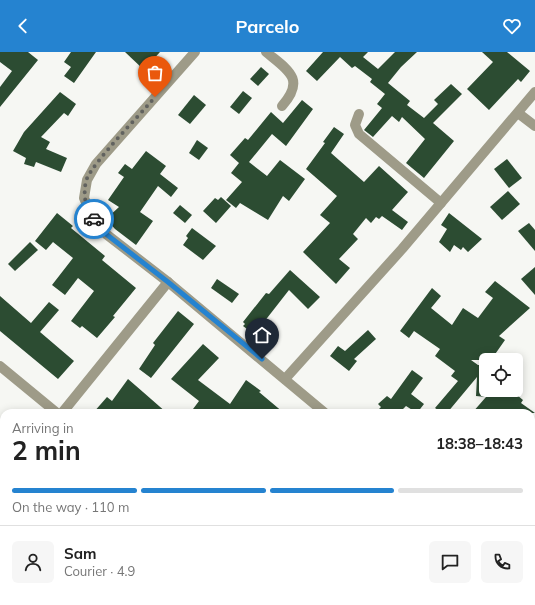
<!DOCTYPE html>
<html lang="en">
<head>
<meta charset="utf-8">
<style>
	:root { --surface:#fff; --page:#f6f6f6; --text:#222; --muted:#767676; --line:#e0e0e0; --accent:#2583d0 }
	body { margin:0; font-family:Mulish,sans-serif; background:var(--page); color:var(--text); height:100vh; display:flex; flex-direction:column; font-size:15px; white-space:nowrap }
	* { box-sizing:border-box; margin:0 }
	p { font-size:13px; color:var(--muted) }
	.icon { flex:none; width:22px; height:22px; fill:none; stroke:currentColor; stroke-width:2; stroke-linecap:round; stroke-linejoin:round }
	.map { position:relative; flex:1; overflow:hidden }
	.side { position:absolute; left:0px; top:357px; width:535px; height:196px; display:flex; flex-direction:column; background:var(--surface); border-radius:12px 12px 0 0; box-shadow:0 2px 10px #0003 }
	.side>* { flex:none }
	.buttons { position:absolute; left:479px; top:301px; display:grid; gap:8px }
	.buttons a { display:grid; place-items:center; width:44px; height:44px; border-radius:6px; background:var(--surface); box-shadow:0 2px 10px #0003; font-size:20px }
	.pin { position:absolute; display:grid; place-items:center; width:34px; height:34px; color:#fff; margin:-41px -17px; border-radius:50% 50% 50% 0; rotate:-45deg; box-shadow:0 0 4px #0007 }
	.pin .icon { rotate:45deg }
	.courier { position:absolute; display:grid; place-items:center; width:40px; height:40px; margin:-20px; border:3px solid #2583d0; border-radius:50%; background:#fff; color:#222; box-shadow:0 1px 5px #0007 }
	.summary em { font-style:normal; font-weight:700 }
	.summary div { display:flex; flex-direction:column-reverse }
	.summary { display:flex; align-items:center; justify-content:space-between; height:68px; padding:0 12px }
	h1 { font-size:26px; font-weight:700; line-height:30px }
	.bar { display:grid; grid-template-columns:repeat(4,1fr); gap:6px 4px; align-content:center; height:48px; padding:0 12px }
	.bar i { height:5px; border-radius:3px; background:var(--line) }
	.bar .active { background:var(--accent) }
	.bar p { grid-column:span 4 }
	.line { display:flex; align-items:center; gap:10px; padding:0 12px; border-top:1px solid var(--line) }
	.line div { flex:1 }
	.round { display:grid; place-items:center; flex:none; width:42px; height:42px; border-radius:6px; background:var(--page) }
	header { display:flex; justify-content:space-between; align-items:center; height:52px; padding:0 12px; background:var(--accent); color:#fff; font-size:18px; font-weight:700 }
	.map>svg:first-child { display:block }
	.building { fill:#2c4c32 }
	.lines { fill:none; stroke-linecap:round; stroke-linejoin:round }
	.minor { stroke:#9e9b88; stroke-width:10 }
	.tertiary { stroke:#9e9b88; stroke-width:10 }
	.done { stroke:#61625f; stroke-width:4; stroke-dasharray:0 7.2 }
	.route { stroke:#2583d0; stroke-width:5 }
</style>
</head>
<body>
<header><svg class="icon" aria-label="back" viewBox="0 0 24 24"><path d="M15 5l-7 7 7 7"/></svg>Parcelo<svg class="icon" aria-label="heart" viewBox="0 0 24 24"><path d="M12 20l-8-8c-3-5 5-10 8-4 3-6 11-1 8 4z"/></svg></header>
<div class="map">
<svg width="535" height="553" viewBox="0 0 535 553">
	<rect width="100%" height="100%" fill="#f6f7f3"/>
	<!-- building -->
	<g class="building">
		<polygon points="0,0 28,0 38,8 0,55 0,35 12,19 0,10"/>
		<polygon points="71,0 96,0 74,31 64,24 71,15 64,10"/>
		<polygon points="125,0 160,0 144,18"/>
		<polygon points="323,0 368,0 363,5 378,17 395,0 417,0 401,15 388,31 410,49 407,53 424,66 438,52 434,48 451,32 462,42 433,71 454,89 424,126 406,111 425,87 402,65 399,70 392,64 373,85 364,78 382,56 377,52 385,42 370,30 372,27 355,14 352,16 340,5 317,29 306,19"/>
		<polygon points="482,0 507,0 530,19 521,30 518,27 489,58 467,37 493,10"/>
		<polygon points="261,15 269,22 258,34 250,27"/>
		<polygon points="243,39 252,46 239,62 230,55"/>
		<polygon points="60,40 76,52 68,64 64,61 41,85 50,90 46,97 67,106 61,120 36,110 34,115 24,112 26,106 13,99 24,80"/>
		<polygon points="194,43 206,53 190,72 178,63"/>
		<polygon points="302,48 313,57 286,94 272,82 249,110 267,124 280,108 305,127 289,149 283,144 268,168 240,151 236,156 226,148 242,130 231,121 239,111 230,103 245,86 248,88 271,60 283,71"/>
		<polygon points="334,75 344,82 331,101 364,130 379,114 408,140 392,158 408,170 402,178 382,164 379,167 376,165 371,171 366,166 353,182 358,187 339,207 350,216 336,232 303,200 330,171 320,163 337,144 306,117 325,91 323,90"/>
		<polygon points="197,88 208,96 199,108 189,101"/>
		<polygon points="146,99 166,114 160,122 178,136 171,145 158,134 140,160 153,169 136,193 115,177 106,167 119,155 108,148 124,125 118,121 125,112 132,117"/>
		<polygon points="507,107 522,126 509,136 494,117"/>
		<polygon points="508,139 520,152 502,168 490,155"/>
		<polygon points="221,145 231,154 216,171 203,159 215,146 218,148"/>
		<polygon points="180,153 192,163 185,171 173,161"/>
		<polygon points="57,161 73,174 71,176 105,204 102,208 136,236 113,264 115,265 97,286 82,274 80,276 71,269 94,239 78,226 65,243 52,233 73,206 53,190 46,198 35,189"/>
		<polygon points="449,161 482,187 468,200 463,195 461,198 454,193 450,200 439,190 447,177 441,173"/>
		<polygon points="529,171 535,178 535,199 518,179"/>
		<polygon points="192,176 216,194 203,208 183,193 188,186 186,184"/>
		<polygon points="30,190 38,198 15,219 8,212"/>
		<polygon points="535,215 535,243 521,227"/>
		<polygon points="290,218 320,245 308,257 289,238 264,270 261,268 251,280 243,274 245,272 243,270 266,241 269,242"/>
		<polygon points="217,227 239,242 232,251 211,236"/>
		<polygon points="495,229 530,256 499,284 505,288 491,308 471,308 478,313 486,313 486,345 492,338 511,338 523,348 521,351 535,361 472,361 486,345 476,344 477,325 447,361 442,361 435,356 458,329 451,324 455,319 435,304 440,297 414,279 409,286 400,279 432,236 441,244 431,256 452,273 463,256 478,266 493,246 485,240"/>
		<polygon points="0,244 31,271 49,250 59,258 40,280 74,309 58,327 0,279"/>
		<polygon points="178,259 194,272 151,326 139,317 155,293 153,291"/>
		<polygon points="368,278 376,287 354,307 357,309 349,319 330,304 338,294 345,299"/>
		<polygon points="203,292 219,306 198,328 230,352 246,328 261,339 259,340 284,361 190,361 199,349 171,327"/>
		<polygon points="412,318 423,326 411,342 424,352 417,361 406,354 399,361 375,361 381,355 378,352 387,344 391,347"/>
		<polygon points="128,327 143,340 167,361 93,361 107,345 112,349"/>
	</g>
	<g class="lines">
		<!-- minor -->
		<g class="minor">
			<polyline points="195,0 96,112 87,128 84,146 92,164 106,182 168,230 325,361"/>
			<path d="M266,0C288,18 306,27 282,54"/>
			<polyline points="518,61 535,74"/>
			<polyline points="359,62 355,73 359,82 441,151"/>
			<polyline points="285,327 402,197 535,40"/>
			<polyline points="62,361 168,230"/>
			<polyline points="531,507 535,502"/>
			<polyline points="0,521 4,524"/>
			<polyline points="531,536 535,539"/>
			<polyline points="35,549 40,553"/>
			<polyline points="249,553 252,549"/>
		</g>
		<!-- tertiary -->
		<g class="tertiary">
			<polyline points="0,314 57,361"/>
			<polyline points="279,549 284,553"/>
		</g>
	</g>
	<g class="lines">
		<!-- done -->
		<path class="done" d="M94,167C85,156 83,143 86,129C91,112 141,62 155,45"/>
		<!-- route -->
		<polyline class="route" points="94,167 106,182 168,230 262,307"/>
	</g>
</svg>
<div class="buttons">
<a><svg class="icon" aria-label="locate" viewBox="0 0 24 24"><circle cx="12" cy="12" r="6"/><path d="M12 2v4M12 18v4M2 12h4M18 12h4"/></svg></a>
</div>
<div class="pin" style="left:155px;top:45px;background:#ea580c"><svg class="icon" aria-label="bag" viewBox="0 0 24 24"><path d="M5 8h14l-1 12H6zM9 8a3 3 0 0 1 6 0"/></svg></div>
<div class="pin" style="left:262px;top:307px;background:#1f2937"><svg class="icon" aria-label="home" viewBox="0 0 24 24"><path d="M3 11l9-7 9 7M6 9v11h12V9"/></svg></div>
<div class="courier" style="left:94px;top:167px"><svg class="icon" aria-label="car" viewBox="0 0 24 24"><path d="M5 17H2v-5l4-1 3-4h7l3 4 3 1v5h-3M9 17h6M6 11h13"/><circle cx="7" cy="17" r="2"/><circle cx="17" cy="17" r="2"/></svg></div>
<section class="side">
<div class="summary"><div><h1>2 min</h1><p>Arriving in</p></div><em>18:38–18:43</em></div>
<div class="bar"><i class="active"></i><i class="active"></i><i class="active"></i><i></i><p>On the way · 110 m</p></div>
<div class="line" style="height:72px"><a class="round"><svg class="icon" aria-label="person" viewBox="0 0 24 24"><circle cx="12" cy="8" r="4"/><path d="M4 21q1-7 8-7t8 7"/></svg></a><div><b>Sam</b><p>Courier · 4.9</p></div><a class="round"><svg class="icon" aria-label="chat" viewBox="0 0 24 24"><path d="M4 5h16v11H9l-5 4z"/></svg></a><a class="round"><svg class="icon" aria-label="phone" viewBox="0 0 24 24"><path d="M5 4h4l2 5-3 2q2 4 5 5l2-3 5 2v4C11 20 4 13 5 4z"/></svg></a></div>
</section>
</div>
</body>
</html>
